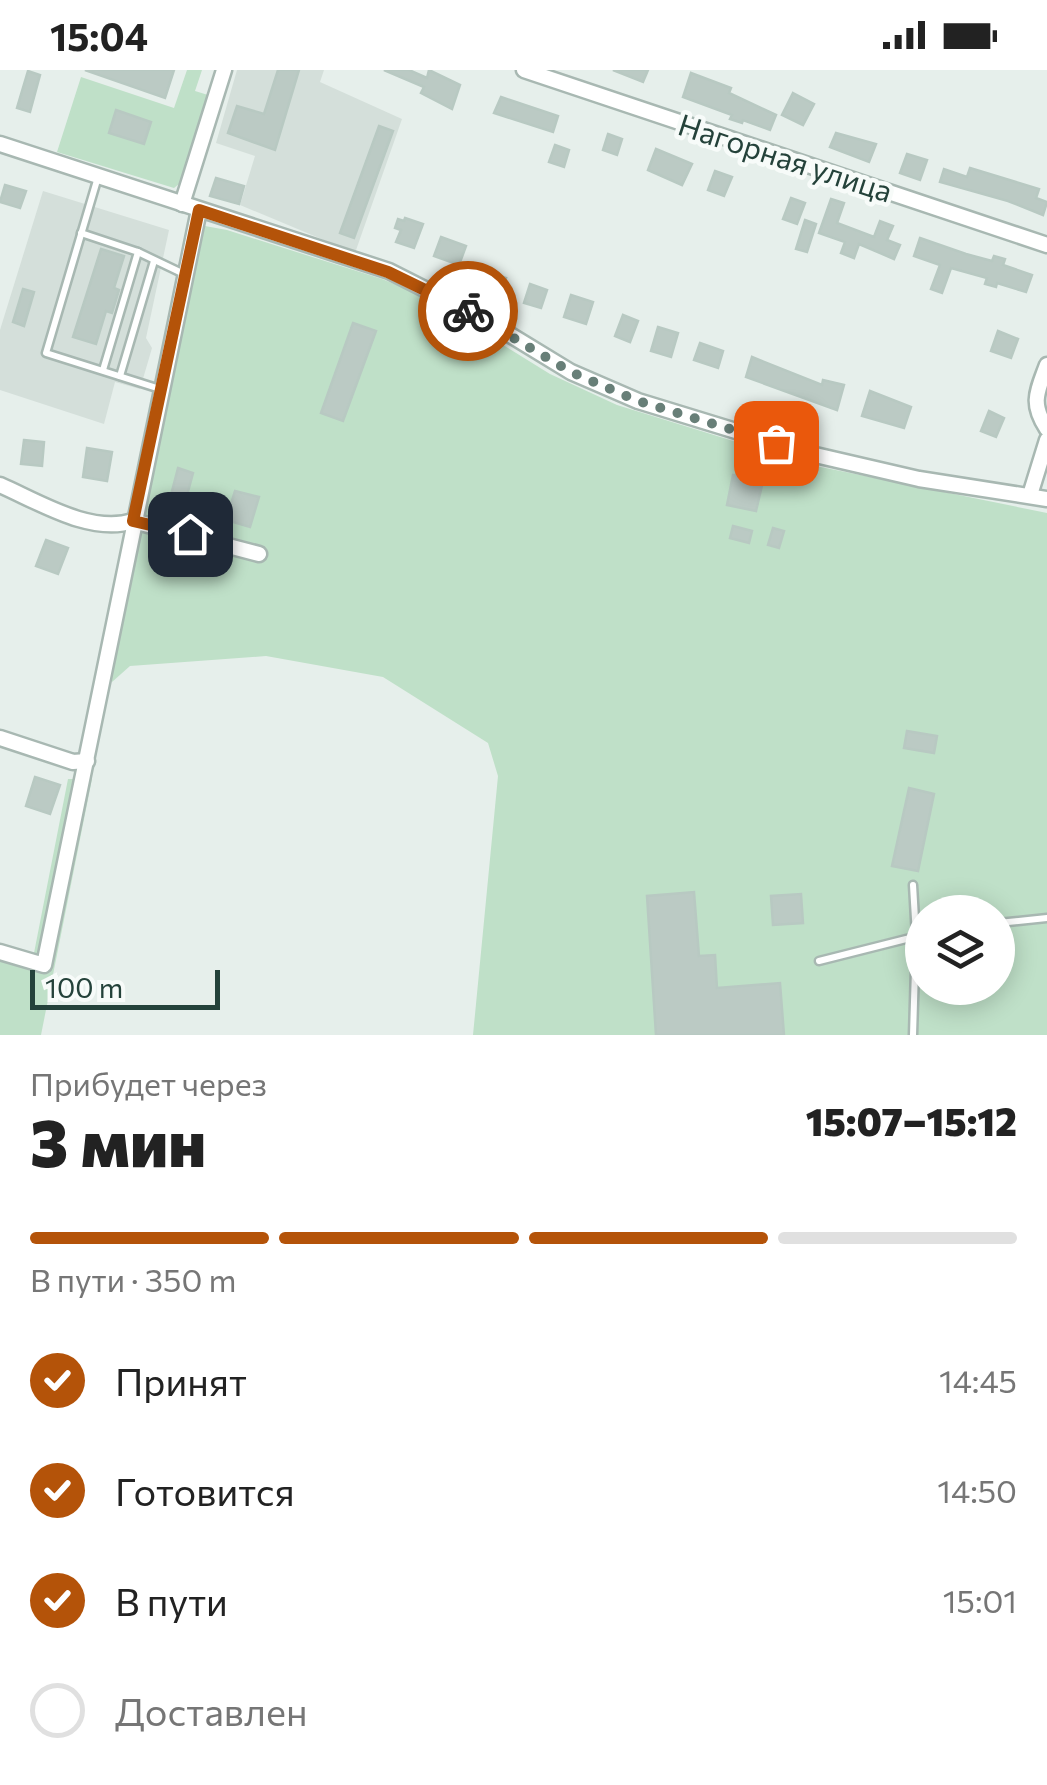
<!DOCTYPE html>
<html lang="ru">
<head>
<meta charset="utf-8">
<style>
	:root { --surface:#fff; --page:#f2f2f2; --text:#222; --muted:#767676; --line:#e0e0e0; --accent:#b45309 }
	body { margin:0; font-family:Commissioner,sans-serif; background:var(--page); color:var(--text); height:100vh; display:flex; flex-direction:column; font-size:38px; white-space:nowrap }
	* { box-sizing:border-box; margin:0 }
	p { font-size:32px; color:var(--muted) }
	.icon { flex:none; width:55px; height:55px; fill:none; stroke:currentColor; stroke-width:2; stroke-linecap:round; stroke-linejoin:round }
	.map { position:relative; height:965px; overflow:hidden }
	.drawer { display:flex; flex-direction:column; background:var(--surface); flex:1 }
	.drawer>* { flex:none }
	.controls { position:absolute; left:905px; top:825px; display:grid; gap:20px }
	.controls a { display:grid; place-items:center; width:110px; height:110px; border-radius:50%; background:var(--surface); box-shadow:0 5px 25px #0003; font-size:50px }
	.scale { position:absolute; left:30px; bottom:25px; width:190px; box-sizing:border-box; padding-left:10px; border:5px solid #24423a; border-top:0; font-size:28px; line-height:35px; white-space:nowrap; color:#24423a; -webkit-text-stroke:8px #f7fbf9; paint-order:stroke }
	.pin { position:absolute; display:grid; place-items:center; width:85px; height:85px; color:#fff; margin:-42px; border-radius:20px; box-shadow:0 5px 15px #0006 }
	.courier { position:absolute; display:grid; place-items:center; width:100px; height:100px; margin:-50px; border:8px solid #b45309; border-radius:50%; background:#fff; color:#222; box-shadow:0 2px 12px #0007 }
	.overview em { font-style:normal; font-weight:800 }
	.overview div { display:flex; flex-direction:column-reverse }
	.overview { display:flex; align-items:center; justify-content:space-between; height:170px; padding:0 30px }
	h1 { font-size:65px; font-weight:800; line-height:75px }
	.bar { display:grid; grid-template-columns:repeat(4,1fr); gap:15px 10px; align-content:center; height:120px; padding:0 30px }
	.bar i { height:12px; border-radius:8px; background:var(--line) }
	.bar .current { background:var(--accent) }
	.bar p { grid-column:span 4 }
	ol { padding:0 30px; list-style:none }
	li { display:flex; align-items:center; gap:30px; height:110px }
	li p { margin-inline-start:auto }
	li .icon { padding:10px; border-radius:50%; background:var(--accent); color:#fff; stroke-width:4 }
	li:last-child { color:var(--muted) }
	li i { width:55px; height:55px; border:5px solid var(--line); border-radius:50% }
	.status { display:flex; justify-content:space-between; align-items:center; height:70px; padding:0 50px; background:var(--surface); direction:ltr }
	.status svg { height:28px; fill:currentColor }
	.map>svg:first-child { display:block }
	.built { fill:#d4dfda }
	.green { fill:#bfe0c8; fill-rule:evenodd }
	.building { fill:#bbcac4; stroke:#b8c9c2; stroke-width:2.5 }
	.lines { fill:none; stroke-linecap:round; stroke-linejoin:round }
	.service-casing { stroke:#a8b8b2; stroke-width:11 }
	.minor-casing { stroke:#a8b8b2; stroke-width:19 }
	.service { stroke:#fff; stroke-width:6 }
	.minor { stroke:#fff; stroke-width:14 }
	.done { stroke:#687f78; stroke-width:10; stroke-dasharray:0 18 }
	.route { stroke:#b45309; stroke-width:12 }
	.labels { text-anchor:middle; stroke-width:9; stroke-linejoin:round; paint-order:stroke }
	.street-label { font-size:30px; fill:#24423a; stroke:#f7fbf9 }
</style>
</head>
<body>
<div class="status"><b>15:04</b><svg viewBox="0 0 49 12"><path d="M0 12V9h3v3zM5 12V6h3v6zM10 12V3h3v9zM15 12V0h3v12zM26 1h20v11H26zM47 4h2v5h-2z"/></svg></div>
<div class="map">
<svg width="1047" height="965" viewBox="0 0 1047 965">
	<rect width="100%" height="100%" fill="#e6efeb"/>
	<!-- built -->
	<g class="built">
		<polygon points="237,0 324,0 320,12 402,49 355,183 240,135 255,86 216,73"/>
		<polygon points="43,121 169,160 146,268 152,278 140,319 115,312 104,354 0,320 0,260"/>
	</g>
	<!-- green -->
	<g class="green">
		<polygon points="187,0 202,0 195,21 208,25 179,114 174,118 57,82 81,7 174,38"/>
		<path d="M205,156L227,160L382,209L424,226L550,304L617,335L811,395L1047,443V965H473L498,706L488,673L383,607L266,586L130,596L112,612L111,588ZM922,842H998V918H922Z"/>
		<polygon points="68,709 92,709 41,965 0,965 0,874 34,883"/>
	</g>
	<!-- building -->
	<g class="building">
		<polygon points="85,0 174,0 165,28"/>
		<polygon points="278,0 299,0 275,80 228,63 237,36 264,44"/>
		<polygon points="384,0 409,0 427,8 429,0 460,15 452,39 421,23 424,17"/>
		<polygon points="613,0 648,0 643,12"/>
		<polygon points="28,1 40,5 30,42 17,38"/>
		<polygon points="691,3 731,18 729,23 776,45 770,60 743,50 742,53 730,49 732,45 683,27"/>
		<polygon points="793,23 814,34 803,55 782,45"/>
		<polygon points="501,27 558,46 553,62 494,43"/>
		<polygon points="116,40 151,52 144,74 109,63"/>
		<polygon points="379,56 393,61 354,168 340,163"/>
		<polygon points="836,63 876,74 869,92 830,77"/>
		<polygon points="608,64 622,69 617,85 603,80"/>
		<polygon points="555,75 569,80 564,97 549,92"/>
		<polygon points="656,79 692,94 682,115 648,100"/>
		<polygon points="907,84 927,90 920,110 900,103"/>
		<polygon points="970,98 1039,119 1036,128 1047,132 1043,145 1008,131 940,112 944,99 967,107"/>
		<polygon points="715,101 732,107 724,126 708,120"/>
		<polygon points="216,108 244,116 239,134 210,126"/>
		<polygon points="5,115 26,121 20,138 0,132"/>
		<polygon points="791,128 805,133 797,154 783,149"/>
		<polygon points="831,129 844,133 837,153 874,167 880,151 893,156 887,170 900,175 894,189 859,174 854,188 841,183 845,172 819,163"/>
		<polygon points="405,148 423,154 414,178 396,172 401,160 395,158 398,149 404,151"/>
		<polygon points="805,150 816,154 807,182 796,179"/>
		<polygon points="441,167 466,176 459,195 434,186"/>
		<polygon points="920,168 966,184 992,191 994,186 1005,189 1003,195 1032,205 1026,222 997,213 996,217 985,214 987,208 951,198 942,223 931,219 940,195 914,186"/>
		<polygon points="101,179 124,186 114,218 119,220 112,243 106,241 96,274 73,267"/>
		<polygon points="482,200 506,208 499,226 476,218"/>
		<polygon points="530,214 547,220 541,238 524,233"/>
		<polygon points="23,219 34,222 24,256 13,252"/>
		<polygon points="571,225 593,232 586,254 564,247"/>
		<polygon points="623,245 638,251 630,272 615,266"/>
		<polygon points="353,253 376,261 343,351 321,343"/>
		<polygon points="658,257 678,263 671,287 651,281"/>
		<polygon points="998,261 1018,269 1011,288 991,281"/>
		<polygon points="700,273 723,281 718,298 694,290"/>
		<polygon points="752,287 822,315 823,310 844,315 837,340 746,307"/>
		<polygon points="870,321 911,337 904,358 862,346"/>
		<polygon points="989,341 1004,348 996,367 981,361"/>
		<polygon points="24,370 44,372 42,396 21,394"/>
		<polygon points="87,378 112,382 107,411 83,407"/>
		<polygon points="178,398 193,403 186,429 171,425"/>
		<polygon points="733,405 763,411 756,441 727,435"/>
		<polygon points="235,421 259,427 250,457 226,450"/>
		<polygon points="733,456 752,461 749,473 730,468"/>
		<polygon points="773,458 784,461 779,478 768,475"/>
		<polygon points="46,470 68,478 58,504 36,496"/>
		<polygon points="907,661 937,666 934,683 904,678"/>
		<polygon points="35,707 60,715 50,744 26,736"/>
		<polygon points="909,718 934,724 918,801 892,796"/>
		<polygon points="694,822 699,886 715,885 717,918 780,913 784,965 656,965 647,826"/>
		<polygon points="801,824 803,853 773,855 771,826"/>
	</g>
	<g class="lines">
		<!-- service casing -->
		<g class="service-casing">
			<g id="service">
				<polyline points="98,107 46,283 160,319"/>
				<polyline points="81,163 138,182 103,300"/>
				<polyline points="138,182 184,204"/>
				<polyline points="120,306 154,191"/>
				<polyline points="998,853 1047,848"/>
				<polyline points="819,891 922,865"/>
				<polyline points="913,965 916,866 913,815"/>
			</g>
		</g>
		<!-- minor casing -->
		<g class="minor-casing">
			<g id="minor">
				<polyline points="524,0 1047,175"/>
				<polyline points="0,74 389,201 484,249 571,302 638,331 811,384 919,409 1047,429"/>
				<polyline points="182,134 224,0"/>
				<path d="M1047,295C1037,322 1030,333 1047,359"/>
				<path d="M0,415C39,432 91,465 133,451L259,484"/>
				<polyline points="1030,425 1047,370"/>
				<polyline points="0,668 73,692 87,691"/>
				<polyline points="0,882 44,895 199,140"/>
			</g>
		</g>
		<!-- service -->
		<use href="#service" class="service"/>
		<!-- minor -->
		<use href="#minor" class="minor"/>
	</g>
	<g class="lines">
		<!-- done -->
		<polyline class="done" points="468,241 571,302 638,331 776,373"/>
		<!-- route -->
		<polyline class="route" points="190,464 133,451 199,140 388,202 468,241"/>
	</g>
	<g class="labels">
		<!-- street labels -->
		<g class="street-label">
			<text transform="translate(785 89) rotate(18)" y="10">Нагорная улица</text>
		</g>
	</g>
</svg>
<div class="controls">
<a><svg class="icon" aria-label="layers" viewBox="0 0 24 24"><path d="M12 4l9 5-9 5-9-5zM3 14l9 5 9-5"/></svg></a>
</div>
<div class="scale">100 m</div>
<div class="pin" style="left:776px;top:373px;background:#ea580c"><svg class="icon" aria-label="bag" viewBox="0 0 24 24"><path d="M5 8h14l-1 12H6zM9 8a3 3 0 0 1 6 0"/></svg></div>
<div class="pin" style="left:190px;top:464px;background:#1f2937"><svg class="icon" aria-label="home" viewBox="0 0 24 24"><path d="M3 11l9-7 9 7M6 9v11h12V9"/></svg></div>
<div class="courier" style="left:468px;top:241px"><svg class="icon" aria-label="bike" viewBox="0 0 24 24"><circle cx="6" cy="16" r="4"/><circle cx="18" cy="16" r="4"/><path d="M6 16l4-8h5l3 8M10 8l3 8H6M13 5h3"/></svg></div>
</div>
<section class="drawer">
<div class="overview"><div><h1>3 мин</h1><p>Прибудет через</p></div><em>15:07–15:12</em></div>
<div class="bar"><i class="current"></i><i class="current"></i><i class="current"></i><i></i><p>В пути · 350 m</p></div>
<ol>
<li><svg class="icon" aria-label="check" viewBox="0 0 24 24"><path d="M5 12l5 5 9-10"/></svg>Принят<p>14:45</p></li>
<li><svg class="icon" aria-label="check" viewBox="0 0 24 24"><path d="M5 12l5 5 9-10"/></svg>Готовится<p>14:50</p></li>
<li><svg class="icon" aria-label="check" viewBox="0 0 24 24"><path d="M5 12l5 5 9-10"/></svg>В пути<p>15:01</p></li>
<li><i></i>Доставлен</li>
</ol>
</section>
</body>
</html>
